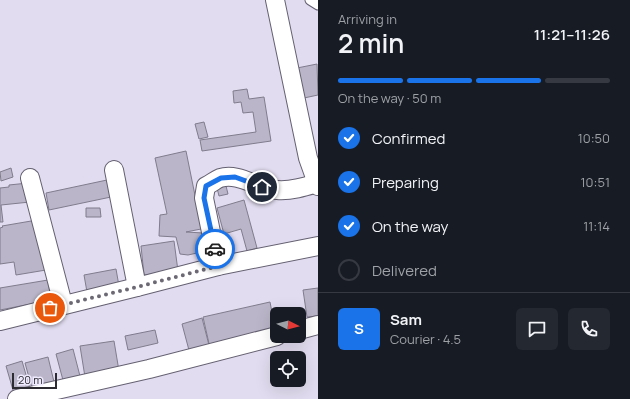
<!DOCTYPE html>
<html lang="en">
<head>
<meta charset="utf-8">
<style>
	:root { --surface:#171b24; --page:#242831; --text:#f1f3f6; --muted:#9ea1a6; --line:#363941; --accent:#1a73e8 }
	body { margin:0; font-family:Manrope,sans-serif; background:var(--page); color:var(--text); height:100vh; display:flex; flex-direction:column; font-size:15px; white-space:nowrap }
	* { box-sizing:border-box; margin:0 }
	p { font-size:13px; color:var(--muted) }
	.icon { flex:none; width:22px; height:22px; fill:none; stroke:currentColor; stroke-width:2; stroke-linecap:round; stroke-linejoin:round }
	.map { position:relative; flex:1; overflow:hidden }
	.panel { display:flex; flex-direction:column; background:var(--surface); width:312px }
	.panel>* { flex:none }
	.needle { width:26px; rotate:96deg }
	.buttons { position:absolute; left:270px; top:307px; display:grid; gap:8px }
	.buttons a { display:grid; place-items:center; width:36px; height:36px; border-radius:6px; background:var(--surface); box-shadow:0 4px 16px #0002; font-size:20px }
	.scale { position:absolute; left:12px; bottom:10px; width:45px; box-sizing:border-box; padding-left:4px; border:2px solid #2d2b32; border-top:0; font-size:11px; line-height:14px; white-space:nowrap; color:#2d2b32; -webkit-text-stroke:3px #efeafe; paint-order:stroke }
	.pin { position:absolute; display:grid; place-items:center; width:34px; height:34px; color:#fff; margin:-17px; border:2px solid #fff; border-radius:50%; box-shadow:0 1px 4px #0007 }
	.courier { position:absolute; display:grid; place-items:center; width:40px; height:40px; margin:-20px; border:3px solid #1a73e8; border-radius:50%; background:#fff; color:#222; box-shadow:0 1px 5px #0007 }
	.headline em { font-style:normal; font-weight:600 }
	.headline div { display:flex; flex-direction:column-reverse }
	.headline { display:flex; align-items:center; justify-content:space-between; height:68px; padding:0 20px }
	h1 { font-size:26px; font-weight:600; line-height:30px }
	.bar { display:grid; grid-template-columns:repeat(4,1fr); gap:6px 4px; align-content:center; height:48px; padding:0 20px }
	.bar i { height:5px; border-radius:3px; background:var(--line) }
	.bar .current { background:var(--accent) }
	.bar p { grid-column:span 4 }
	.line { display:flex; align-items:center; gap:10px; padding:0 20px; border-top:1px solid var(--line) }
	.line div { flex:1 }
	.round { display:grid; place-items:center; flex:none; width:42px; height:42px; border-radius:6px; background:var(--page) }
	ol { padding:0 20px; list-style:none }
	li { display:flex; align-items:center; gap:12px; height:44px }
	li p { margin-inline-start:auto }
	li .icon { padding:4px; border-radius:50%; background:var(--accent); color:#fff; stroke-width:4 }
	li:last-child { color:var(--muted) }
	li i { width:22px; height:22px; border:2px solid var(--line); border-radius:50% }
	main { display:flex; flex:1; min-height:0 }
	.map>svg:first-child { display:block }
	.building { fill:#bab5c8; stroke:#807b8d }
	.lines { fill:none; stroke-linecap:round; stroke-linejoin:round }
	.lane-casing { stroke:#656071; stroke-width:11 }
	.street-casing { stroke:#656071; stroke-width:20 }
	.lane { stroke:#fff; stroke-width:9 }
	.street { stroke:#fff; stroke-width:18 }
	.done { stroke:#6c6974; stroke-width:4; stroke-dasharray:0 7.2 }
	.route { stroke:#1a73e8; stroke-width:5 }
</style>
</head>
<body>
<main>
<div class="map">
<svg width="318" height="399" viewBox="0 0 318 399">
	<rect width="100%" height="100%" fill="#e2dcf0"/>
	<!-- building -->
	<g class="building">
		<polygon points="317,64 318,95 304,98 297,68"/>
		<polygon points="247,89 249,99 264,97 271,141 202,151 200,140 256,132 253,112 243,113 241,102 234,103 233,91"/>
		<polygon points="204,122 208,137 199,139 195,124"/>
		<polygon points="186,151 201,225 201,229 186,232 203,233 206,247 206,251 188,255 180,254 176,237 159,236 160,215 167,214 155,158"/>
		<polygon points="11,168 13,177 1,181 0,172"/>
		<polygon points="107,180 111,197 49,210 46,193"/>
		<polygon points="28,183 30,202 1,205 3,222 0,222 0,188 9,187 9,185"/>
		<polygon points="226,186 228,194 219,196 217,188"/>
		<polygon points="244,200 257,248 247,251 241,229 224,234 217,208"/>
		<polygon points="86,208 100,208 101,217 86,217"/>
		<polygon points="37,220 46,270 16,275 14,262 0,264 0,228 3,227 2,226"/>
		<polygon points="174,241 178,271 144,275 141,246"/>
		<polygon points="116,269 119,286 87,292 84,275"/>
		<polygon points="48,280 51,300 0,310 0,288"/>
		<polygon points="318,288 318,316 307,317 303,290"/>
		<polygon points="270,302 276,333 210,348 203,317"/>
		<polygon points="202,318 210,349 190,354 182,324"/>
		<polygon points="155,330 158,343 128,350 125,336"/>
		<polygon points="114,341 119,371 85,377 80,346"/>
		<polygon points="73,349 81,380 64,384 56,354"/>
		<polygon points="48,357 55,386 33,392 25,363"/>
		<polygon points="22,361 31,392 15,397 6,366"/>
	</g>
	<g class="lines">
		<!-- lane casing -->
		<g class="lane-casing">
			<polyline id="lane" points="310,0 318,5"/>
		</g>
		<!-- street casing -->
		<g class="street-casing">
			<g id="street">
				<polyline points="275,0 308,158 318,186"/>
				<polyline points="114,170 137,287"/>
				<polyline points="30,178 63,304"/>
				<path d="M218,266L204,198L206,186C211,184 215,180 220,178C239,172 258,189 277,190C291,191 304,187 317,183"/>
				<polyline points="0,321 137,287 218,266 318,246"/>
				<polyline points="299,330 318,325"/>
				<polyline points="17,399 149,369 277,336"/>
			</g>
		</g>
		<!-- lane -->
		<use href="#lane" class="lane"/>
		<!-- street -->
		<use href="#street" class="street"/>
	</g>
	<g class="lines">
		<!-- done -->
		<polyline class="done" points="50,308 137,287 218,266 215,249"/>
		<!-- route -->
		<polyline class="route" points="215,249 204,198 206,186 221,178 235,177 262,187"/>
	</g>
</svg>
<div class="buttons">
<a><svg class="needle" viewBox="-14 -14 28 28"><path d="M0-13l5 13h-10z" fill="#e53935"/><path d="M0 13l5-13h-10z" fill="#9ea1a6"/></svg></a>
<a><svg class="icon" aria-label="locate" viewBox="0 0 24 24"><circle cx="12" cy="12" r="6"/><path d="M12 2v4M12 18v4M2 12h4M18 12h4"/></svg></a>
</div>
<div class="scale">20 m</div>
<div class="pin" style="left:50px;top:308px;background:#ea580c"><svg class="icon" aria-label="bag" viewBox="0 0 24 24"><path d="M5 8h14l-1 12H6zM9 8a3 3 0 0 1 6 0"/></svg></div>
<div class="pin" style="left:262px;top:187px;background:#1f2937"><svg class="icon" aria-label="home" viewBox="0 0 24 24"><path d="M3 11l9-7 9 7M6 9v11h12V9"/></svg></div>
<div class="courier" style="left:215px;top:249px"><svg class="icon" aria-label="car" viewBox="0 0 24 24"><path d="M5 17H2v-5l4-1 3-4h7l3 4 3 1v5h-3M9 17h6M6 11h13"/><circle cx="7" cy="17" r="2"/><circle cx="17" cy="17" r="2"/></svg></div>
</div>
<section class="panel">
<div class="headline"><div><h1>2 min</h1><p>Arriving in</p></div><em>11:21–11:26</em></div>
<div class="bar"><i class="current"></i><i class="current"></i><i class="current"></i><i></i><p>On the way · 50 m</p></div>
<ol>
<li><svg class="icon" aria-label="check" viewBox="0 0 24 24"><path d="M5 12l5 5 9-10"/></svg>Confirmed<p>10:50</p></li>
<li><svg class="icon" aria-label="check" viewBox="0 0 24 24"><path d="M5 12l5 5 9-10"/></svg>Preparing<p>10:51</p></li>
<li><svg class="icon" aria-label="check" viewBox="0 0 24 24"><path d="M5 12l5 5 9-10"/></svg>On the way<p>11:14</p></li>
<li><i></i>Delivered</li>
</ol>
<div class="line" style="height:72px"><b class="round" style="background:var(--accent);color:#fff">S</b><div><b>Sam</b><p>Courier · 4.5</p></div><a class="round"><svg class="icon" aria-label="chat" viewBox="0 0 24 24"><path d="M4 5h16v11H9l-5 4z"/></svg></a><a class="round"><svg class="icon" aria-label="phone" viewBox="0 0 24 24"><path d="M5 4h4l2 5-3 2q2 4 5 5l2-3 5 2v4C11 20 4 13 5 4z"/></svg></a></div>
</section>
</main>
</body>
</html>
